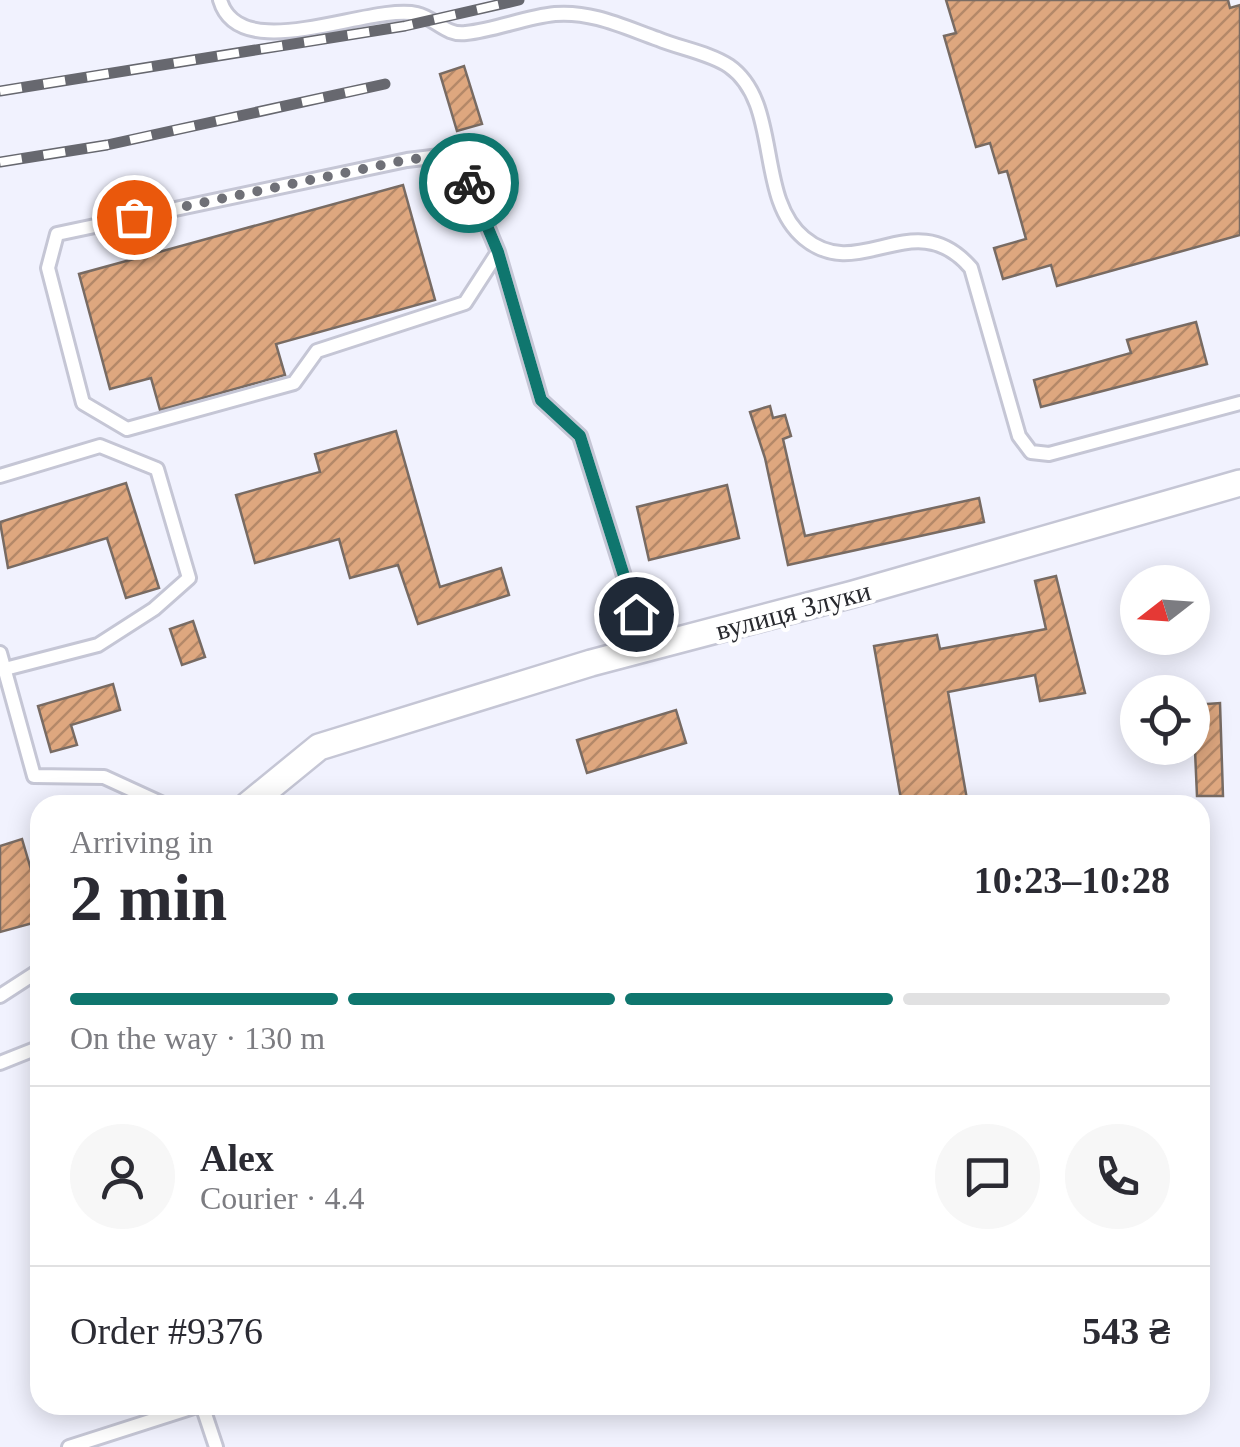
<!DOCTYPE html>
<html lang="en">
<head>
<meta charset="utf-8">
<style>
	:root { --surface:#fff; --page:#f7f7f7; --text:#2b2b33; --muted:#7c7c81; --line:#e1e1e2; --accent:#0f766e }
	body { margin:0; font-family:"Times New Roman",serif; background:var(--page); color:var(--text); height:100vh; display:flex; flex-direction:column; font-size:38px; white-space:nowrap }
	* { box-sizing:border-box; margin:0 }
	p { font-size:32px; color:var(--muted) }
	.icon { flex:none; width:55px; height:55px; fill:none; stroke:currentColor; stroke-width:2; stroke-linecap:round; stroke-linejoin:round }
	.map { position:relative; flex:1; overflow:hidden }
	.drawer { position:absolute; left:30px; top:795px; width:1180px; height:620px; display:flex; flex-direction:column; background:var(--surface); border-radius:30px; box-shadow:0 5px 25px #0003 }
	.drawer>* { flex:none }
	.needle { width:65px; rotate:253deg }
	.tools { position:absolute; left:1120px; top:565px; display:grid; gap:20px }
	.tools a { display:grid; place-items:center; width:90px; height:90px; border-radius:50%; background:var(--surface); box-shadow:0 5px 25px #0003; font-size:50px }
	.pin { position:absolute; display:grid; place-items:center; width:85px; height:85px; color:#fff; margin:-42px; border:5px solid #fff; border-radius:50%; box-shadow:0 2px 10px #0007 }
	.courier { position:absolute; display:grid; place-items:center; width:100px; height:100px; margin:-50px; border:8px solid #0f766e; border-radius:50%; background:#fff; color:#222; box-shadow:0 2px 12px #0007 }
	.overview em { font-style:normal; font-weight:700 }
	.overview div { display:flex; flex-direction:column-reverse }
	.overview { display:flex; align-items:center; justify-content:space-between; height:170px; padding:0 40px }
	h1 { font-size:65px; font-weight:700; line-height:75px }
	.bar { display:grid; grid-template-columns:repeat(4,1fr); gap:15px 10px; align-content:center; height:120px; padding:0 40px }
	.bar i { height:12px; border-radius:8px; background:var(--line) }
	.bar .current { background:var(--accent) }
	.bar p { grid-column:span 4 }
	.line { display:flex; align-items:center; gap:25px; padding:0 40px; border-top:2px solid var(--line) }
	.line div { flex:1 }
	.round { display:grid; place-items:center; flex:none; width:105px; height:105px; border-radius:52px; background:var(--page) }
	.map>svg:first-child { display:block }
	.building { fill:url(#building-hatch); stroke:#786b63; stroke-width:2.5 }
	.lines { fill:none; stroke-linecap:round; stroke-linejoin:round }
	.service-casing { stroke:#c5c6d5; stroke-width:18 }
	.minor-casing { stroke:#c5c6d5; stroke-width:30 }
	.service { stroke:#fff; stroke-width:12 }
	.minor { stroke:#fff; stroke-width:25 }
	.rail-casing { stroke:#67686f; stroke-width:11 }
	.rail { stroke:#fff; stroke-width:8; stroke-dasharray:22; stroke-linecap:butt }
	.done { stroke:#6f7077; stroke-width:10; stroke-dasharray:0 18 }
	.route { stroke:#0f766e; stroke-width:12 }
	.labels { text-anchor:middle; stroke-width:8; stroke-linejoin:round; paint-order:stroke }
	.street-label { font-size:28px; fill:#292a2f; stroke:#fff }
</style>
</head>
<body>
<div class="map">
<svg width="1240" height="1447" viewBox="0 0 1240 1447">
	<defs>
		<pattern id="building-hatch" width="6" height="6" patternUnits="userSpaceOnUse" patternTransform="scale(2.5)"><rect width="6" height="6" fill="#dea77f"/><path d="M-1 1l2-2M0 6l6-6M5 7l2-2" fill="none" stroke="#b48868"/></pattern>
	</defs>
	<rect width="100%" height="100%" fill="#f1f2fe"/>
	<!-- building -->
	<g class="building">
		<polygon points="946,0 1228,0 1230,8 1240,5 1240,235 1057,286 1051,265 1003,279 994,248 1026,239 1007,171 999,173 990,143 976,147 944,36 956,33"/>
		<polygon points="464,66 482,124 457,131 440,74"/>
		<polygon points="403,185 435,300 276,344 285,375 160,410 151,378 110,389 79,274"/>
		<polygon points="1196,322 1207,364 1041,407 1034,380 1131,353 1127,340"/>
		<polygon points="770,406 773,418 785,415 791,436 783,439 805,536 979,498 984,522 788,565 765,458 750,412"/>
		<polygon points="396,431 440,587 501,568 509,595 418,624 398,565 350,578 339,539 255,563 236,495 320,472 315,454"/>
		<polygon points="126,483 159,588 126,598 107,538 8,568 0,522"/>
		<polygon points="727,485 739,538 649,560 637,507"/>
		<polygon points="1056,576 1085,693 1040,701 1035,675 948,692 968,805 902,805 874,646 937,635 940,649 1046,629 1035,581"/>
		<polygon points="193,621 205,657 182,665 170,629"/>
		<polygon points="113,684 120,710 71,725 77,745 51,752 38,706"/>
		<polygon points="1220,703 1223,796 1197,796 1193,705"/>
		<polygon points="676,710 686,743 587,773 577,740"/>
		<polygon points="22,839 40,900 40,921 0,932 0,846"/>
	</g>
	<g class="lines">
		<!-- service casing -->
		<g class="service-casing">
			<g id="service">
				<path d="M220,0C240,68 370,3 417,14C435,18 446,36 466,33C496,30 525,17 555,14C592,11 624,27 658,39C679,48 710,53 729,66C782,103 755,198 804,238C860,285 914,202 971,268L1019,436L1031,452L1049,454L1240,403"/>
				<polyline points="498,252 465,303 317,351 294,383 127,429 83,403 48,268 57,234 407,160 457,154 498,252 541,400 580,436 647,649"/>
				<polyline points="0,476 100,446 157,469 189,578 154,609 98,645 5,669"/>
				<polyline points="0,653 34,776 104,777 165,805"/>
				<polyline points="0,996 40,970"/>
				<polyline points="0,1063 40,1047"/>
				<polyline points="202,1405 216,1447"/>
				<polyline points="69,1447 200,1405"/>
			</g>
		</g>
		<!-- minor casing -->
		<g class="minor-casing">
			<polyline id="minor" points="248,805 319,747 591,663 853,594 1240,483"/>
		</g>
		<!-- service -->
		<use href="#service" class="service"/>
		<!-- minor -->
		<use href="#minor" class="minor"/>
		<!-- rail casing -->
		<g class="rail-casing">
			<g id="rail">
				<polyline points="0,91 405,26 519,0"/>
				<polyline points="0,162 107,145 385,84"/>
			</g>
		</g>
		<!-- rail -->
		<use href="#rail" class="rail"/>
	</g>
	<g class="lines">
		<!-- done -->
		<polyline class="done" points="134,217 406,160 457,154 469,183"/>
		<!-- route -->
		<polyline class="route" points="469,183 498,252 541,400 580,436 636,614"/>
	</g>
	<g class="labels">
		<!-- street labels -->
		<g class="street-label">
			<text transform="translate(793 610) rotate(-15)" y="10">вулиця Злуки</text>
		</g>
	</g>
</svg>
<div class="tools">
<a><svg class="needle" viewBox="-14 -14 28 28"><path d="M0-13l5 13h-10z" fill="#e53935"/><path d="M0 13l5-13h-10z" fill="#7c7c81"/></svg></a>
<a><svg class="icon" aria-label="locate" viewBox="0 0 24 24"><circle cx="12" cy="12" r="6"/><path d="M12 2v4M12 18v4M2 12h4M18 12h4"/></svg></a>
</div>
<div class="pin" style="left:134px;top:217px;background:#ea580c"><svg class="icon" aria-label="bag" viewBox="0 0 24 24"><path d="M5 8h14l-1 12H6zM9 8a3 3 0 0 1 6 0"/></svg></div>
<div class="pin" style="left:636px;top:614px;background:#1f2937"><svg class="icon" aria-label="home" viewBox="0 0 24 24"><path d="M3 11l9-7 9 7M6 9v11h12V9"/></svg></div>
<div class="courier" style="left:469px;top:183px"><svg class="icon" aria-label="bike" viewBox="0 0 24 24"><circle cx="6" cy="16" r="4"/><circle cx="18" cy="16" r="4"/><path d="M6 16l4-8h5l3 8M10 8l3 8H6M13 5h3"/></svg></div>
<section class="drawer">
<div class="overview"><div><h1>2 min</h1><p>Arriving in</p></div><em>10:23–10:28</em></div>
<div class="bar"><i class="current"></i><i class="current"></i><i class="current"></i><i></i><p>On the way · 130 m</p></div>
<div class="line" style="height:180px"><a class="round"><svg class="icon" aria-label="person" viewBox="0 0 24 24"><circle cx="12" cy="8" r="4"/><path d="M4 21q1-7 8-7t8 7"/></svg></a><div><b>Alex</b><p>Courier · 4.4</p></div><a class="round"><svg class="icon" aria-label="chat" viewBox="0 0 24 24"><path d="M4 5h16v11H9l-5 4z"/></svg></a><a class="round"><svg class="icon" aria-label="phone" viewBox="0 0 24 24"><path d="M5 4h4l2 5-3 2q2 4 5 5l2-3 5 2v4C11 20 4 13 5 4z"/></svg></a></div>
<div class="line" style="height:130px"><div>Order #9376</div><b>543 ₴</b></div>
</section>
</div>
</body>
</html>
